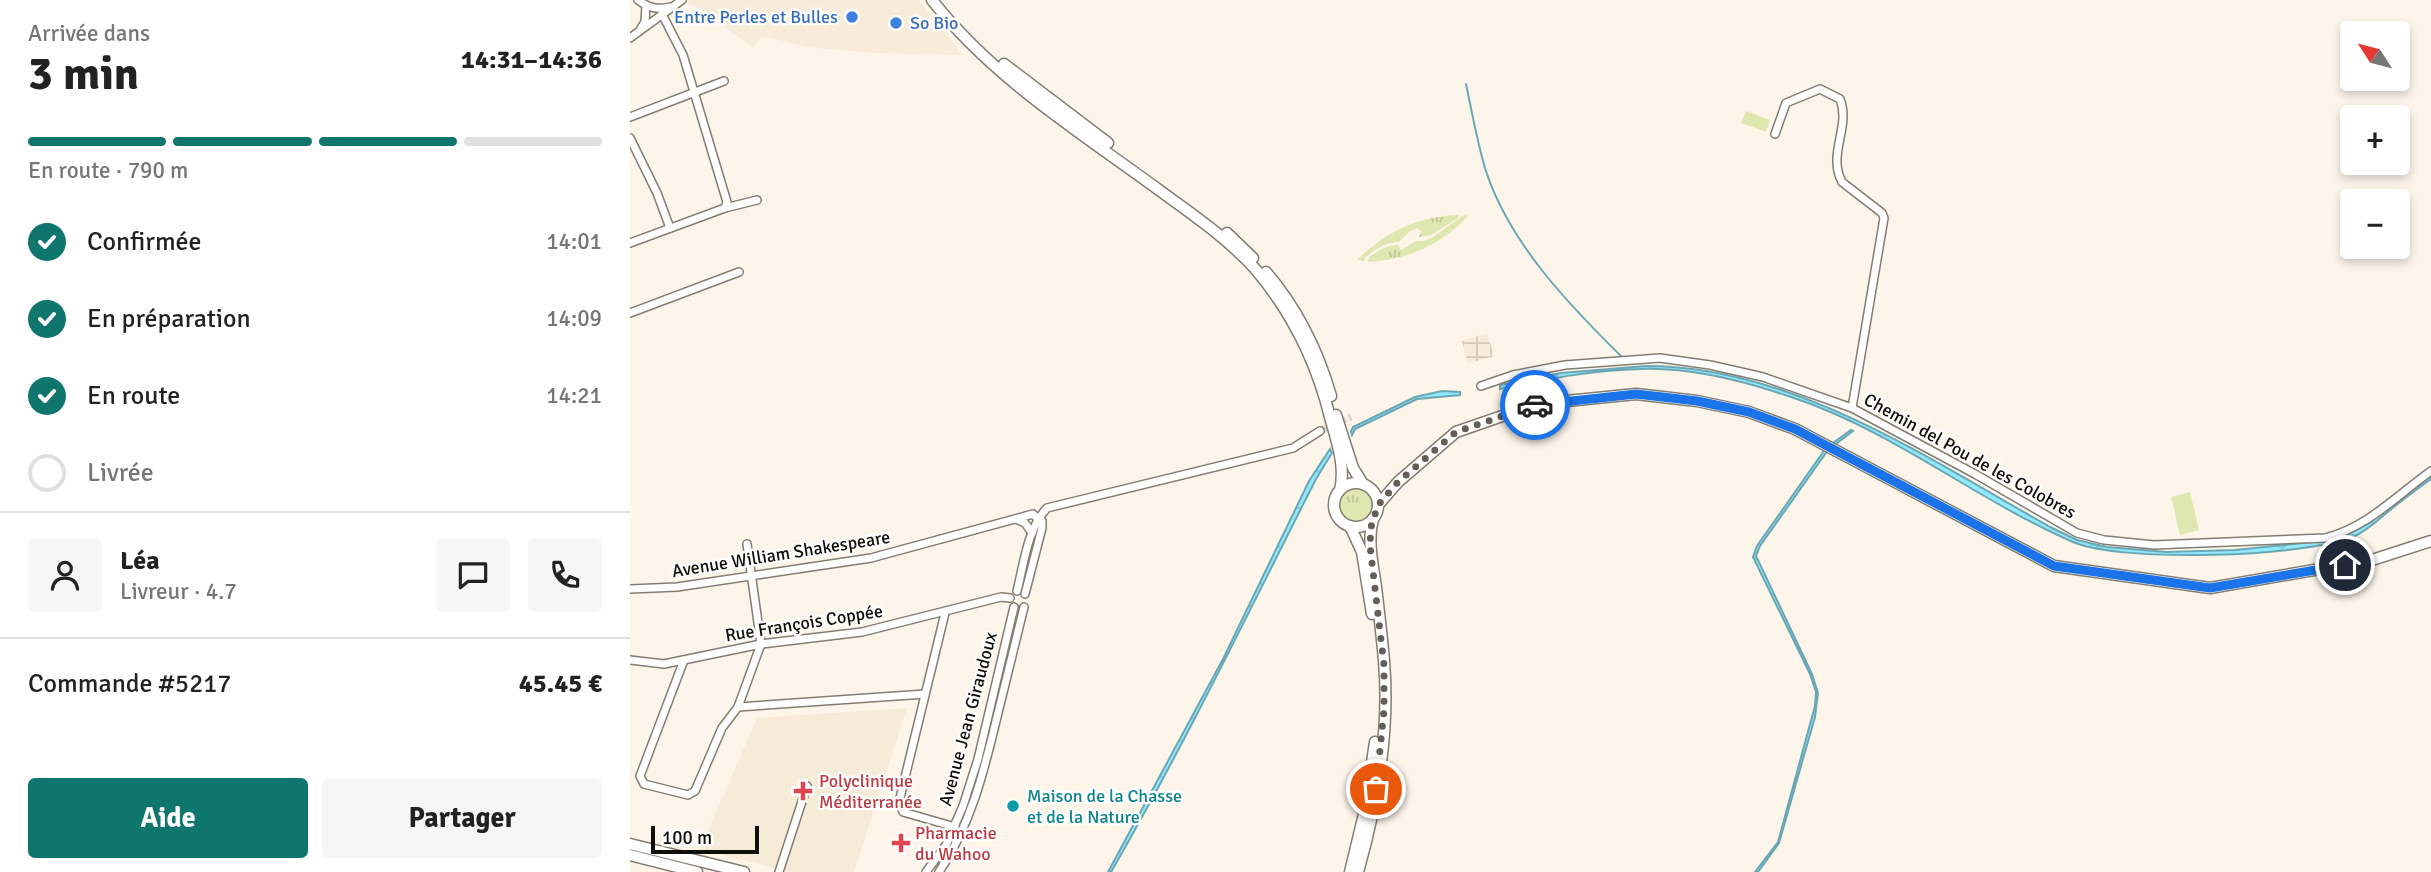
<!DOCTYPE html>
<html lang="fr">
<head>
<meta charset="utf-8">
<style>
	:root { --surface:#fff; --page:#f6f6f6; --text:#222; --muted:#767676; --line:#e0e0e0; --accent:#0f766e }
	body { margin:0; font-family:Signika,sans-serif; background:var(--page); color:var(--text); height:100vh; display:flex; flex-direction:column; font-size:26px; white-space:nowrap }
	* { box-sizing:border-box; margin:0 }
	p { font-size:23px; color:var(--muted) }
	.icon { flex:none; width:38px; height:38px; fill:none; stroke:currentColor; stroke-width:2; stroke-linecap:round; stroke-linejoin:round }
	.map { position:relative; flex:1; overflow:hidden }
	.drawer { display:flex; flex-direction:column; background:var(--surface); width:630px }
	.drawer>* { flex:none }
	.needle { width:46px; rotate:306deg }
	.fabs { position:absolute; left:1710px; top:21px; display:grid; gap:14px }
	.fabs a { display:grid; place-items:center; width:70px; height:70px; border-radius:7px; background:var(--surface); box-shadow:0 4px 10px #0003; font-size:35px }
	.scale { position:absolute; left:21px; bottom:18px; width:108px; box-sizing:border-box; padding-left:7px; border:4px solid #100e0a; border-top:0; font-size:19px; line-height:24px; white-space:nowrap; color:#100e0a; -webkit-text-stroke:5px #fff; paint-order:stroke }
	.pin { position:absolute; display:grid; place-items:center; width:60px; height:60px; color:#fff; margin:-30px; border:4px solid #fff; border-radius:50%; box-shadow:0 2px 7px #0007 }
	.courier { position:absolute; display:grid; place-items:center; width:70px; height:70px; margin:-35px; border:5px solid #1a73e8; border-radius:50%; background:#fff; color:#222; box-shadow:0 2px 9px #0007 }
	.headline em { font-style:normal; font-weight:700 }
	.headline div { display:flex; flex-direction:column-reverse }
	.headline { display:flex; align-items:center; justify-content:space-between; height:119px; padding:0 28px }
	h1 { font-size:46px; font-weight:700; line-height:52px }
	.bar { display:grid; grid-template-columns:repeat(4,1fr); gap:10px 7px; align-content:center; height:84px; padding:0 28px }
	.bar i { height:9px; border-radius:5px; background:var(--line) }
	.bar .on { background:var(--accent) }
	.bar p { grid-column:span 4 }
	.line { display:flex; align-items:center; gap:18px; padding:0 28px; border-top:2px solid var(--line) }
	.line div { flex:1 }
	.round { display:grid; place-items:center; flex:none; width:74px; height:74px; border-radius:7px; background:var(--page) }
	ol { padding:0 28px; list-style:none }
	li { display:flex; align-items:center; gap:21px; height:77px }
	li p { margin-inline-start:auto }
	li .icon { padding:7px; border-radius:50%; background:var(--accent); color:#fff; stroke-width:4 }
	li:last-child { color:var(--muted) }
	li i { width:38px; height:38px; border:4px solid var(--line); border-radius:50% }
	.button { display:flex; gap:14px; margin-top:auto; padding:14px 28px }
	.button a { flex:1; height:80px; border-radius:7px; background:var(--accent); color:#fff; font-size:28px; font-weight:700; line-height:80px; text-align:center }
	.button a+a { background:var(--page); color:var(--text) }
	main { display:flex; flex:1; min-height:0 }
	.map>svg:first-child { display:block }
	.built { fill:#f7ebd9 }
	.industrial { fill:url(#industrial-grid) }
	.medical { fill:#f5ebd6 }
	.grass { fill:url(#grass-tufts) }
	.pitch { fill:#dfe7b1 }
	.water { fill:url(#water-ripples); stroke:#6aa7b5; stroke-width:2 }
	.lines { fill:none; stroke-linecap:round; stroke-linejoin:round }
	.stream { stroke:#6aa7b5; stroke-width:2 }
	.minor-tunnel { stroke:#d9d2c8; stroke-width:7; stroke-dasharray:7 3.5; stroke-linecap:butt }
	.minor-casing { stroke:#837d73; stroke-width:10 }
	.secondary-casing { stroke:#837d73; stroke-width:13 }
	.minor { stroke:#fff; stroke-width:7 }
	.secondary { stroke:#fff; stroke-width:10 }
	.done { stroke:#635f58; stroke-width:7; stroke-dasharray:0 12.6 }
	.route { stroke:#1a73e8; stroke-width:9 }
	.shop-dot { fill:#3f7fe0; stroke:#fff; stroke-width:2.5 }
	.health-dot { fill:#e0444e; stroke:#fff; stroke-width:2.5 }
	.culture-dot { fill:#0f9aa8; stroke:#fff; stroke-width:2.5 }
	.labels { text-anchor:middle; stroke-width:5; stroke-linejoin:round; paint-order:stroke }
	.shop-label { font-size:18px; fill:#366cbe; stroke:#fff; text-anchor:end }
	.street-label { font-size:18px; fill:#100e0a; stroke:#fff }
	.health-label { font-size:18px; fill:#be3a42; stroke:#fff; text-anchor:start }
	.culture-label { font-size:18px; fill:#0d838f; stroke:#fff; text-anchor:start }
</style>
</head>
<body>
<main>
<section class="drawer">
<div class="headline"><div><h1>3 min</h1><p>Arrivée dans</p></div><em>14:31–14:36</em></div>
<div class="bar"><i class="on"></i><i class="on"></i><i class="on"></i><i></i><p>En route · 790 m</p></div>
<ol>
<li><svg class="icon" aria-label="check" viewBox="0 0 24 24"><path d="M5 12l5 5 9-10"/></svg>Confirmée<p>14:01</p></li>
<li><svg class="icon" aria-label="check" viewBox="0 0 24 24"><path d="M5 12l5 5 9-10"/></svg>En préparation<p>14:09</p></li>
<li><svg class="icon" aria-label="check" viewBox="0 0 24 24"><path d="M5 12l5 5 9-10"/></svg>En route<p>14:21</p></li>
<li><i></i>Livrée</li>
</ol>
<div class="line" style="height:126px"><a class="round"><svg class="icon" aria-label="person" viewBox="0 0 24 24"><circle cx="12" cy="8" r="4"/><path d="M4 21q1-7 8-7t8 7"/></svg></a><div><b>Léa</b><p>Livreur · 4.7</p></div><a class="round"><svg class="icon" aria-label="chat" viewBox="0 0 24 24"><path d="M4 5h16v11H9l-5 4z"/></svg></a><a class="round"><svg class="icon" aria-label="phone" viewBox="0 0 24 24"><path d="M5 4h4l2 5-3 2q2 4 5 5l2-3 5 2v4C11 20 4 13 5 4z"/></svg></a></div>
<div class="line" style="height:91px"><div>Commande #5217</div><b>45.45 €</b></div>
<div class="button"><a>Aide</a><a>Partager</a></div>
</section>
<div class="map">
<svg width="1801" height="872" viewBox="0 0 1801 872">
	<defs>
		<pattern id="industrial-grid" width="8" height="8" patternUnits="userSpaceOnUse" patternTransform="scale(1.75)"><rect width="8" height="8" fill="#f7ebd9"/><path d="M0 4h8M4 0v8" fill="none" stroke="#d3c8b9"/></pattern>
		<pattern id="grass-tufts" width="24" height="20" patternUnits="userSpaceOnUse" patternTransform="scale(1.75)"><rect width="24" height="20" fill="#dfe7b1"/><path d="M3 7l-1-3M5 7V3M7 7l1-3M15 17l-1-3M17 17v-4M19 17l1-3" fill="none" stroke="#bec597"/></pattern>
		<pattern id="water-ripples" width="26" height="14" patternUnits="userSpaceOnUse" patternTransform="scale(1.75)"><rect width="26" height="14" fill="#91e9fe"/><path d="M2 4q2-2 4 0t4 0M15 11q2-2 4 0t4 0" fill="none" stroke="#7cc7d8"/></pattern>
	</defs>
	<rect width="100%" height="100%" fill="#fdf5ea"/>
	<!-- built -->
	<polygon class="built" points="52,0 289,0 333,55 245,53 177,47 133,36 123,47 69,8"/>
	<!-- industrial -->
	<polygon class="industrial" points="857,333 864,356 838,364 832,341"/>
	<!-- medical -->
	<polygon class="medical" points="277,708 224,872 160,872 70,849 127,718"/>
	<!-- grass -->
	<g class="grass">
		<path d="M829,215L828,218L801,235L789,237L791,231L787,228L779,232L769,242C755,243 746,248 735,258L734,261L727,260C756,232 788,216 829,215Z"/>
		<path d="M834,215L838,216C810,246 778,259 738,262L739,257C748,251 756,245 768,245L771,250L786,241H794L803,237Z"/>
		<circle cx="726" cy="505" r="16"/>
	</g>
	<!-- pitch -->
	<g class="pitch">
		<polygon points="1116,111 1140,120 1136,132 1111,123"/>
		<polygon points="1560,492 1569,530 1550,535 1541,497"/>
	</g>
	<!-- water -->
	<g class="water">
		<path d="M1016,366C1162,366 1298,458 1420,527L1447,540L1477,547L1536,552L1605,550L1693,541L1711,537L1738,524L1801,475V479C1787,489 1772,500 1759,511C1748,520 1738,530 1725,536C1677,557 1491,563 1443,542C1346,500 1262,430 1161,397C1114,381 1061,367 1011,369C963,370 916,379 870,389V385L931,373Z"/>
		<polygon points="812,391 830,392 830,395 787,399 725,429 722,435 721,431 723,427 785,397"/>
		<polygon points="1221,430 1223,431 1198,450 1130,546 1126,556 1182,674 1188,693 1185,717 1149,843 1128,872 1125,872 1148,842 1185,706 1186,692 1180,674 1123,557 1127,546 1196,448"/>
		<path d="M700,449L702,453L686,479C619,611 555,744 481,872H478L593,659L679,481Z"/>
	</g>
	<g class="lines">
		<!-- stream -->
		<path class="stream" d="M836,84C842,112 847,141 855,168C878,242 940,306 993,358"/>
		<!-- minor-tunnel -->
		<polyline class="minor-tunnel" points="690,431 721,417"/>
		<!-- minor casing -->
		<g class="minor-casing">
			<g id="minor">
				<path d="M8,0C19,8 27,10 40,7"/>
				<polyline points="32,14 53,55 97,202 95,208"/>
				<polyline points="11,28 15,22 16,6"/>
				<polyline points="0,38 52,0"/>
				<polyline points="0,117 94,81"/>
				<path d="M1145,134L1156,103L1190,89L1210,99C1221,127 1197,154 1212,182L1252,213L1254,218L1222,408"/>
				<polyline points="0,138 27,193 40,228"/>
				<polyline points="0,243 95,208 127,200"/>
				<polyline points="0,313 109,272"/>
				<path d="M851,386L883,375L935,365L1030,358L1080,365L1133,377L1222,408L1345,474L1447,533L1474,540L1524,545L1695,538C1738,527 1766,496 1801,471"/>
				<polyline points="386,519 395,523 402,533"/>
				<polyline points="0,589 47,587 241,558 403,514 407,518"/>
				<path d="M387,591C394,564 397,529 417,508L663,448L690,431"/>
				<polyline points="395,594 412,528 412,521 407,518"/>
				<polyline points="315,613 269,802 273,812 325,827"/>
				<polyline points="0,660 34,664 131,644 232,632 371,597 380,598"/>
				<polyline points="54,660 10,776 14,784 58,795 65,791 92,728 108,707 131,644 117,544"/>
				<polyline points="108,707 295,694"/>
				<polyline points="149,872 177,786"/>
				<polyline points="296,872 316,845 333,806 348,759 384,607"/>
				<path d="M309,872C341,825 354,771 367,717C376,680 385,644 394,607"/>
			</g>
		</g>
		<!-- secondary casing -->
		<g class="secondary-casing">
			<g id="secondary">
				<path d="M302,0C363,78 450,132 529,190C563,215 599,239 627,271C662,313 687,364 700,417C706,439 716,466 710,490"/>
				<polyline points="374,64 478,143"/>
				<polyline points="597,233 623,258"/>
				<path d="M636,272C667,308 688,351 701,396"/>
				<polyline points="706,415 723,468 733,484"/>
				<circle cx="726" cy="505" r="22"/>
				<polyline points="748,505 768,482 826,432 907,404 1006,394 1067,401 1119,412 1165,429 1424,566 1580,588 1742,560 1801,541"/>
				<polyline points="720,526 732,552 742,614"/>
				<polyline points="0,844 114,872"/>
				<polyline points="0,855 67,872"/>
				<polyline points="720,872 735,810 745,742"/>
				<path d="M728,872C747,805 760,731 754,661C752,637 749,612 746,587C743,565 737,541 743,519"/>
			</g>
		</g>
		<!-- minor -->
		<use href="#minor" class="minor"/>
		<!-- secondary -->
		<use href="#secondary" class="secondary"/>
	</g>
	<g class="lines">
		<!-- done -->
		<polyline class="done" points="746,789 754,710 754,665 740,546 741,527 748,505 768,482 826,432 905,405"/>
		<!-- route -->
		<polyline class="route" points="905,405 1006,394 1067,401 1119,412 1165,429 1424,566 1580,588 1715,565"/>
	</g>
	<!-- markers -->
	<g class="shop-dot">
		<circle cx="222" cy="17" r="7"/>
		<circle cx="266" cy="23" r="7"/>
	</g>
	<g class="health-dot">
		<path d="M169.5 780.5h7v7h7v7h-7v7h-7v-7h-7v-7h7z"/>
		<path d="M267.5 832.5h7v7h7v7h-7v7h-7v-7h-7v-7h7z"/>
	</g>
	<circle class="culture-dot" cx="383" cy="806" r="7"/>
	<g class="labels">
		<!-- shop labels -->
		<g class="shop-label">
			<text x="208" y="23">Entre Perles et Bulles</text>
			<text x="280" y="29" text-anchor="start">So Bio</text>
		</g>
		<!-- street labels -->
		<g class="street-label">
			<text transform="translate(1340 456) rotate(29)" y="6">Chemin del Pou de les Colobres</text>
			<text transform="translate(151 554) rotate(-9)" y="6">Avenue William Shakespeare</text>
			<text transform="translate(174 623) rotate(-9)" y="6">Rue François Coppée</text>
			<text transform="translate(338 719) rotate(-75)" y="6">Avenue Jean Giraudoux</text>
		</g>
		<!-- health labels -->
		<g class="health-label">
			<text x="189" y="787">Polyclinique<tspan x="189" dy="21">Méditerranée</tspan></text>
			<text x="285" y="839">Pharmacie<tspan x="285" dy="21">du Wahoo</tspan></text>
		</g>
		<!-- culture labels -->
		<g class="culture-label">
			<text x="397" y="802">Maison de la Chasse<tspan x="397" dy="21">et de la Nature</tspan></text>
		</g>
	</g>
</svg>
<div class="fabs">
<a><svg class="needle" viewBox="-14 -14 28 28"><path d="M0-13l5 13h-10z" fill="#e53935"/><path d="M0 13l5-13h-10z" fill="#767676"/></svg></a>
<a>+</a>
<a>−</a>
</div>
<div class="scale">100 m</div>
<div class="pin" style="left:746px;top:789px;background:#ea580c"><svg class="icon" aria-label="bag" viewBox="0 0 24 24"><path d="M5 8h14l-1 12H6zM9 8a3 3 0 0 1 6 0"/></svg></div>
<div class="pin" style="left:1715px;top:565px;background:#1f2937"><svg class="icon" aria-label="home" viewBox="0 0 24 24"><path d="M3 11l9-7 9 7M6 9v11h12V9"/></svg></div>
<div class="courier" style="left:905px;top:405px"><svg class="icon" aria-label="car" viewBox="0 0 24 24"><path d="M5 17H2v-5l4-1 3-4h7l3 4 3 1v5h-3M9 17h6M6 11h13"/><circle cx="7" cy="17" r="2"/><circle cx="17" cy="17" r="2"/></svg></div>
</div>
</main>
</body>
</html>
